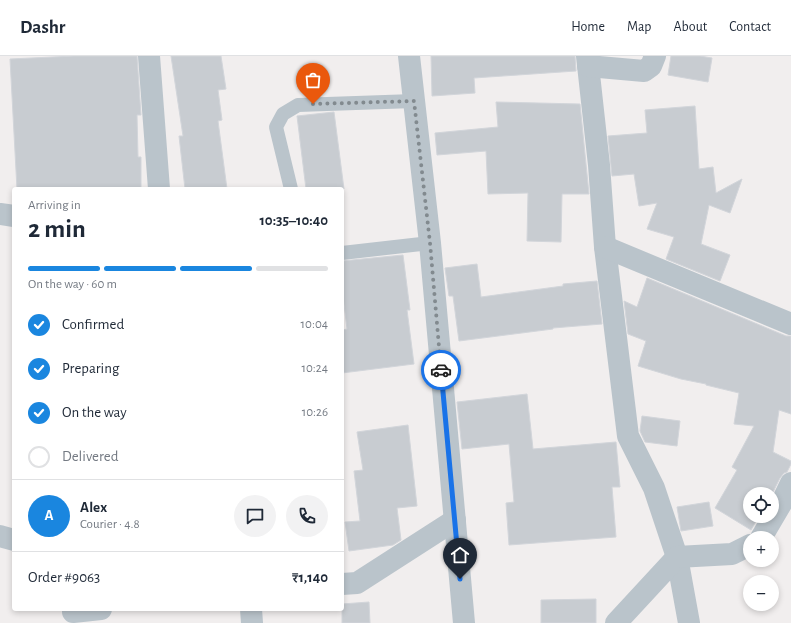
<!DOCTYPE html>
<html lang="en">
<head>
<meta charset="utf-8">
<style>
	:root { --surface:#fff; --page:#f2f2f3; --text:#1f2937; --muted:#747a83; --line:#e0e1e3; --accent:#1a86df }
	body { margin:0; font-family:"Alegreya Sans",sans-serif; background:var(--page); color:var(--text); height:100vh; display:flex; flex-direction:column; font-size:15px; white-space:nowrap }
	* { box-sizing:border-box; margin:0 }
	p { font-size:13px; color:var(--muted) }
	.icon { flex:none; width:22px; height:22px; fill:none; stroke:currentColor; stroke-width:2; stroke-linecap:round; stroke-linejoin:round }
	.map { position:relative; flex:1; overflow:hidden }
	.drawer { position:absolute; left:12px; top:131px; width:332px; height:424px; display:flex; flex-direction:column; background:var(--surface); border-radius:4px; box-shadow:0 2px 6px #0003 }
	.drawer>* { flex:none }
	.buttons { position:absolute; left:743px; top:431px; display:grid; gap:8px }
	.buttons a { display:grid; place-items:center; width:36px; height:36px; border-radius:50%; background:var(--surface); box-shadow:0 2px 6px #0003; font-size:20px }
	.pin { position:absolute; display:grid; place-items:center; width:34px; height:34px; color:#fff; margin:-41px -17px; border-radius:50% 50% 50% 0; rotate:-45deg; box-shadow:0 0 4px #0007 }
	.pin .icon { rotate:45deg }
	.courier { position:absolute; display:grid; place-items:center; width:40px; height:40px; margin:-20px; border:3px solid #1a73e8; border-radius:50%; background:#fff; color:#222; box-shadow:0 1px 5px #0007 }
	.overview em { font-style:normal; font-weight:700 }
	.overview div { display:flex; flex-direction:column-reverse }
	.overview { display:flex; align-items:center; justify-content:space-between; height:68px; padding:0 16px }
	h1 { font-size:26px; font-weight:700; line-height:30px }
	.bar { display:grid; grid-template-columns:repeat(4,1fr); gap:6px 4px; align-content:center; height:48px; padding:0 16px }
	.bar i { height:5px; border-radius:3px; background:var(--line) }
	.bar .selected { background:var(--accent) }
	.bar p { grid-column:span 4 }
	.line { display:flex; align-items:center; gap:10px; padding:0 16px; border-top:1px solid var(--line) }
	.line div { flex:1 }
	.round { display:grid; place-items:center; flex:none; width:42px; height:42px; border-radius:21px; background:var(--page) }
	ol { padding:0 16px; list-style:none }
	li { display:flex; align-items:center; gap:12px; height:44px }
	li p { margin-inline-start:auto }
	li .icon { padding:4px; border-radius:50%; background:var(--accent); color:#fff; stroke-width:4 }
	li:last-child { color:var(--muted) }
	li i { width:22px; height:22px; border:2px solid var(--line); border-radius:50% }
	header { display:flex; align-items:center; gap:24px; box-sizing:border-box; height:56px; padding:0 20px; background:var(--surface); border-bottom:1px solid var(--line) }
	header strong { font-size:19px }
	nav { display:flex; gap:22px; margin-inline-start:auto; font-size:14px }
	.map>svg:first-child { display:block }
	.building { fill:#c8ccd1; stroke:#d2d5da }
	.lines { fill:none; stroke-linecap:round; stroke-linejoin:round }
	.lane { stroke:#bac4cb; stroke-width:14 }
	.street { stroke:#bac4cb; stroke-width:22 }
	.done { stroke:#828a8f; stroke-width:4; stroke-dasharray:0 7.2 }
	.route { stroke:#1a73e8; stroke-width:5 }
</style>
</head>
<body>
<header>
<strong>Dashr</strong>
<nav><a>Home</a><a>Map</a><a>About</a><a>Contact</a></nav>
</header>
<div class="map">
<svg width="791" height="567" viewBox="0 0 791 567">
	<rect width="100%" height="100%" fill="#f1eeee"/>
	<!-- building -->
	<g class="building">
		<polygon points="74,0 137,0 141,59 137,59 138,101 141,101 141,133 17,133 10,3"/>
		<polygon points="171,0 221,0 226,33 218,34 222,64 218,65 227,133 185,133 179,80 183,80"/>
		<polygon points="431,0 575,0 576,15 474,22 475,37 432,40"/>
		<polygon points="671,0 700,0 712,2 708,26 668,19"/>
		<polygon points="496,46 580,48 589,138 562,138 561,186 527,185 528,137 488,138 486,95 437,99 435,77 498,71"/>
		<polygon points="695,50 699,113 713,111 716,137 742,123 730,157 709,149 701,188 730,199 720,225 666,203 674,181 647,173 657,147 639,150 634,118 612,120 608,80 647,77 645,54"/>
		<polygon points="334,56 344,133 306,133 297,60"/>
		<polygon points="403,199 410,254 407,254 414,308 342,317 342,274 347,273 342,232 342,205"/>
		<polygon points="477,208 481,241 563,230 563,228 597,225 602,268 553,272 553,273 459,285 453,240 449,240 445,212"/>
		<polygon points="647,222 786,280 791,280 791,358 779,354 773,396 791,405 791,408 787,416 784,417 780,422 772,438 750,438 750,460 759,460 751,474 715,452 737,414 732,411 754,370 734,368 739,337 706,329 706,328 681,323 638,310 646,285 628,278 624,245 637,251"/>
		<polygon points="527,338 533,393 616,386 620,431 612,431 616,481 509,489 506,447 514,446 509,388 462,393 457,346"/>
		<polygon points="642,360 680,365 677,390 645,386 640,375"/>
		<polygon points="408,369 417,450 397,452 401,484 393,489 349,495 345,466 360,465 354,415 363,414 357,376"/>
		<polygon points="709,446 713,470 681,475 677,451"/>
		<polygon points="596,543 596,567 541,567 541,544"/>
		<polygon points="369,546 370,567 342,567 342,548"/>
	</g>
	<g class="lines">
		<!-- lane -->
		<g class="lane">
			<polyline points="291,133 276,71 283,58 298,49 414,45"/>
			<polyline points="342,197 430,187"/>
		</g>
		<!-- street -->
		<g class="street">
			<polyline points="149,0 159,133"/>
			<polyline points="409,0 430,187 464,567"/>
			<polyline points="587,0 599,109 605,191 628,380 654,432 677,501 689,567"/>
			<polyline points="588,10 644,15 651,10 655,0"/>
			<polyline points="0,158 14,160"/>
			<polyline points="605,191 791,268"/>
			<polyline points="0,480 14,484"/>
			<polyline points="761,482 781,448 791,427"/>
			<polyline points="342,528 357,527 455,464"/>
			<polyline points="73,553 73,556 101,553"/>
			<polyline points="251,553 252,567"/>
			<polyline points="616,567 677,501 732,498 750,489"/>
		</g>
	</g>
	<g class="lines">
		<!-- done -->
		<polyline class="done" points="313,48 414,45 430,187 441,314"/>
		<!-- route -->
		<polyline class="route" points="441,314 460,523"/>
	</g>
</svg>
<div class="buttons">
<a><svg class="icon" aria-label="locate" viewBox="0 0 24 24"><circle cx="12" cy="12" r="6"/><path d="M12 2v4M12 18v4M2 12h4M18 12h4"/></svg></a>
<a>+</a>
<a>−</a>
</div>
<div class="pin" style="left:313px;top:48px;background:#ea580c"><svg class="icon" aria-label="bag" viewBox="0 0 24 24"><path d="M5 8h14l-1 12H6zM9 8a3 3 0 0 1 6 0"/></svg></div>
<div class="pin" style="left:460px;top:523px;background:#1f2937"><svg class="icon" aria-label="home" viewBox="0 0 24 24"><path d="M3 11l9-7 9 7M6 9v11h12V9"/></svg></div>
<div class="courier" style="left:441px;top:314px"><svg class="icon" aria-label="car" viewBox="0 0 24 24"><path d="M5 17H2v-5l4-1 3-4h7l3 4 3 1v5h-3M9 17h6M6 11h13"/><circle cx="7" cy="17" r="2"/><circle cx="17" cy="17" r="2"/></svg></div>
<section class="drawer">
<div class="overview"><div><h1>2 min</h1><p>Arriving in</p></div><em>10:35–10:40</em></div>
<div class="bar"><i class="selected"></i><i class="selected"></i><i class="selected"></i><i></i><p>On the way · 60 m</p></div>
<ol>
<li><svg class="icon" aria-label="check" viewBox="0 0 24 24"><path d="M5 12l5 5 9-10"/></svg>Confirmed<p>10:04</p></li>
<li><svg class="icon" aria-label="check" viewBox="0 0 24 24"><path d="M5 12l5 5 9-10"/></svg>Preparing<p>10:24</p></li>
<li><svg class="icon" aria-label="check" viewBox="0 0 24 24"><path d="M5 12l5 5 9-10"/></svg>On the way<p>10:26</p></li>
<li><i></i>Delivered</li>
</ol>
<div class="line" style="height:72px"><b class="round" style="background:var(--accent);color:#fff">A</b><div><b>Alex</b><p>Courier · 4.8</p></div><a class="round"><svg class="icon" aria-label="chat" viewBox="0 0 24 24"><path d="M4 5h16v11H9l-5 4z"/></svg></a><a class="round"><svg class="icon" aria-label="phone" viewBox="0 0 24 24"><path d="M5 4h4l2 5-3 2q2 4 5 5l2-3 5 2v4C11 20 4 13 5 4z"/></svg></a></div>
<div class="line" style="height:52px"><div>Order #9063</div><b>₹1,140</b></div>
</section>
</div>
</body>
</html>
